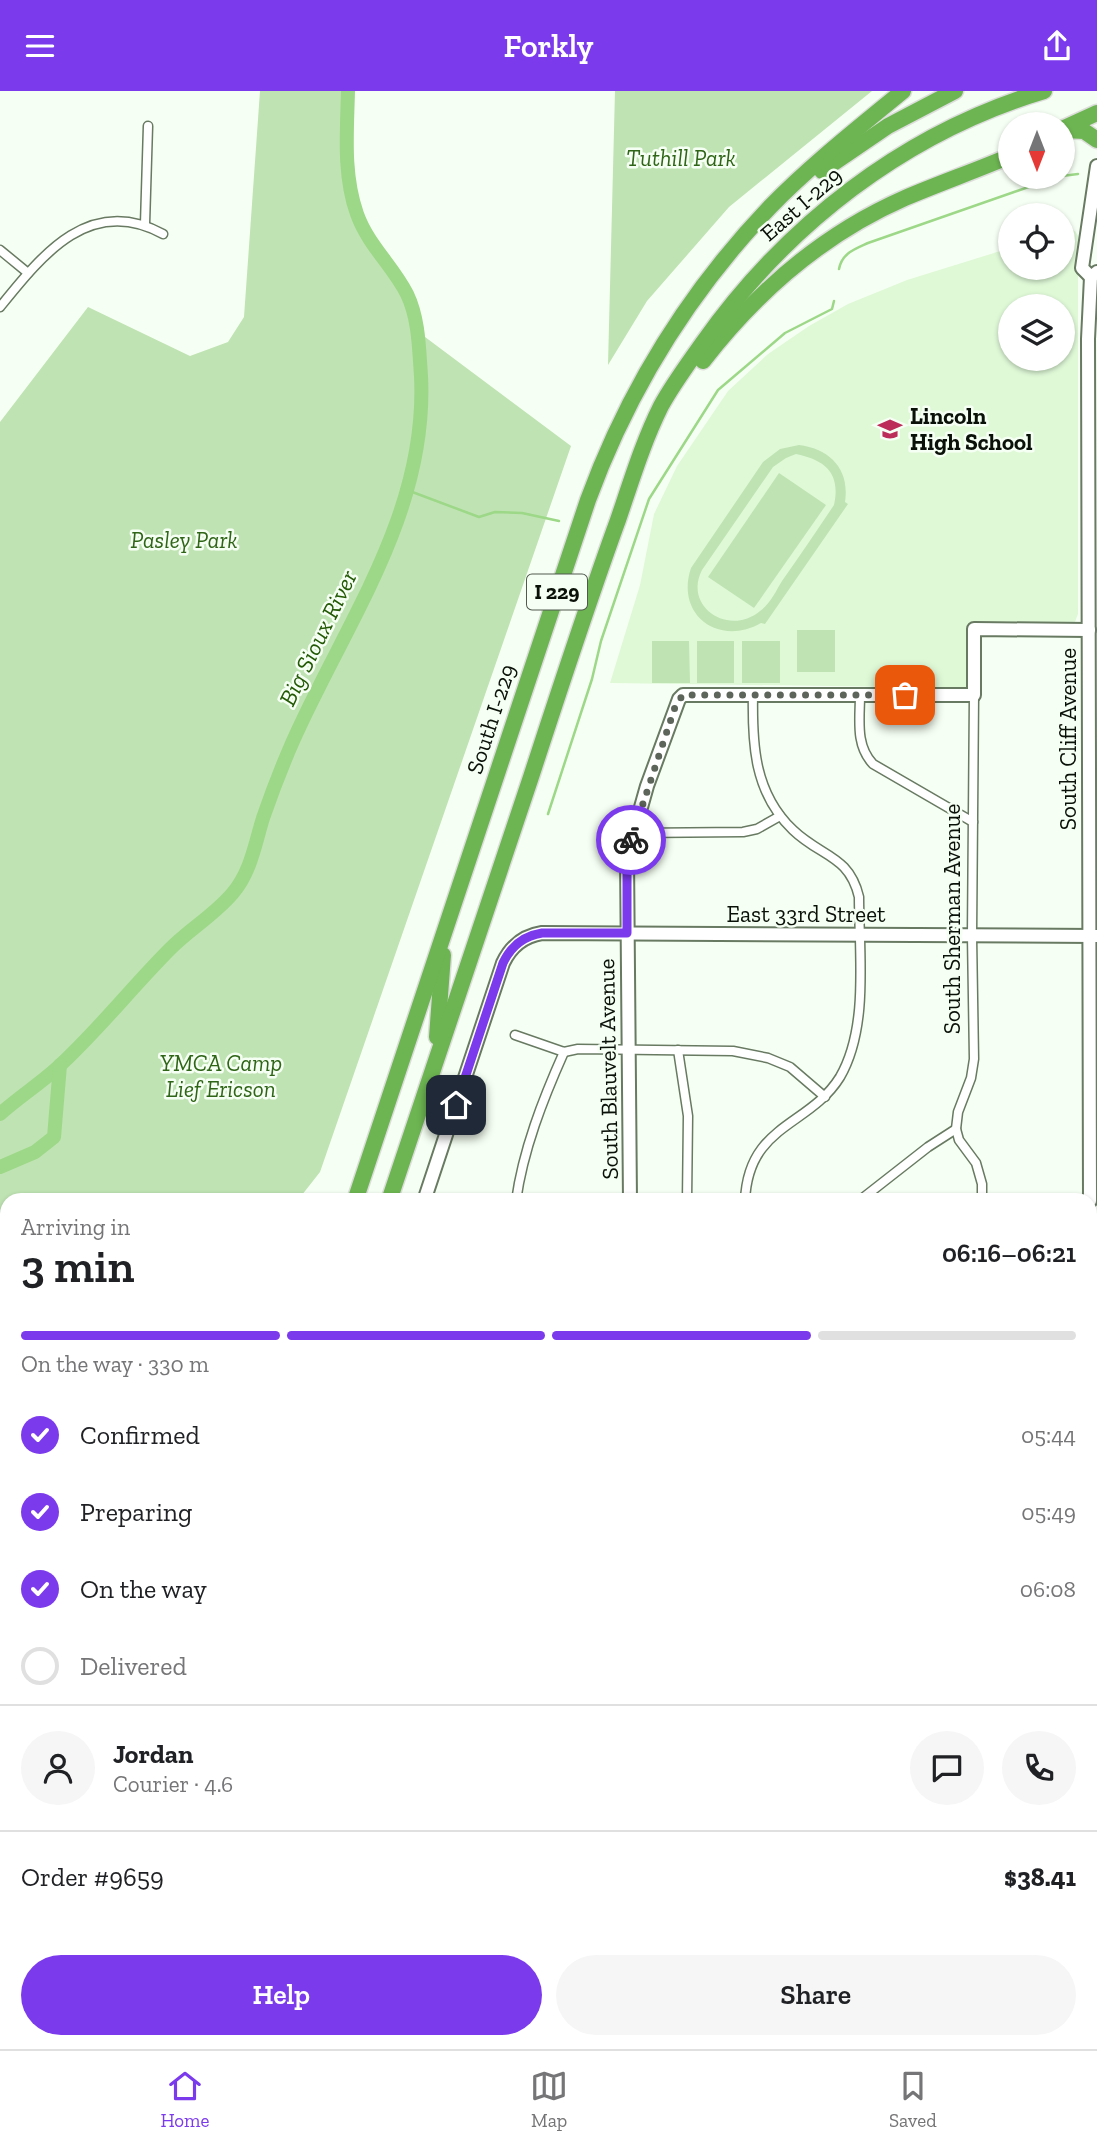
<!DOCTYPE html>
<html lang="en">
<head>
<meta charset="utf-8">
<style>
	:root { --surface:#fff; --page:#f6f6f6; --text:#202124; --muted:#757577; --line:#e0e0e0; --accent:#7c3aed }
	body { margin:0; font-family:"Zilla Slab",serif; background:var(--page); color:var(--text); height:100vh; display:flex; flex-direction:column; font-size:26px; white-space:nowrap }
	* { box-sizing:border-box; margin:0 }
	p { font-size:23px; color:var(--muted) }
	.icon { flex:none; width:38px; height:38px; fill:none; stroke:currentColor; stroke-width:2; stroke-linecap:round; stroke-linejoin:round }
	.map { position:relative; flex:1; overflow:hidden }
	.details { position:absolute; left:0px; top:1102px; width:1097px; height:856px; display:flex; flex-direction:column; background:var(--surface); border-radius:21px 21px 0 0; box-shadow:0 2px 5px #0004 }
	.details>* { flex:none }
	.needle { width:46px; rotate:180deg }
	.fabs { position:absolute; left:998px; top:21px; display:grid; gap:14px }
	.fabs a { display:grid; place-items:center; width:77px; height:77px; border-radius:50%; background:var(--surface); box-shadow:0 2px 5px #0004; font-size:35px }
	.pin { position:absolute; display:grid; place-items:center; width:60px; height:60px; color:#fff; margin:-30px; border-radius:14px; box-shadow:0 4px 10px #0006 }
	.courier { position:absolute; display:grid; place-items:center; width:70px; height:70px; margin:-35px; border:5px solid #7c3aed; border-radius:50%; background:#fff; color:#222; box-shadow:0 2px 9px #0007 }
	.head em { font-style:normal; font-weight:600 }
	.head div { display:flex; flex-direction:column-reverse }
	.head { display:flex; align-items:center; justify-content:space-between; height:119px; padding:0 21px }
	h1 { font-size:46px; font-weight:600; line-height:52px }
	.bar { display:grid; grid-template-columns:repeat(4,1fr); gap:10px 7px; align-content:center; height:84px; padding:0 21px }
	.bar i { height:9px; border-radius:5px; background:var(--line) }
	.bar .selected { background:var(--accent) }
	.bar p { grid-column:span 4 }
	.line { display:flex; align-items:center; gap:18px; padding:0 21px; border-top:2px solid var(--line) }
	.line div { flex:1 }
	.round { display:grid; place-items:center; flex:none; width:74px; height:74px; border-radius:37px; background:var(--page) }
	ol { padding:0 21px; list-style:none }
	li { display:flex; align-items:center; gap:21px; height:77px }
	li p { margin-inline-start:auto }
	li .icon { padding:7px; border-radius:50%; background:var(--accent); color:#fff; stroke-width:4 }
	li:last-child { color:var(--muted) }
	li i { width:38px; height:38px; border:4px solid var(--line); border-radius:50% }
	.action { display:flex; gap:14px; margin-top:auto; padding:14px 21px }
	.action a { flex:1; height:80px; border-radius:42px; background:var(--accent); color:#fff; font-size:28px; font-weight:600; line-height:80px; text-align:center }
	.action a+a { background:var(--page); color:var(--text) }
	header { display:flex; justify-content:space-between; align-items:center; height:91px; padding:0 21px; background:var(--accent); color:#fff; font-size:32px; font-weight:600 }
	.dock { display:flex; justify-content:space-around; align-items:center; height:98px; border-top:2px solid var(--line); background:var(--surface); font-size:19px; color:var(--muted) }
	.dock a { display:grid; justify-items:center; gap:4px }
	.dock .selected { color:var(--accent) }
	.map>svg:first-child { display:block }
	.built { fill:#dff9d7; fill-rule:evenodd }
	.green { fill:#bfe3b3; fill-rule:evenodd }
	.lines { fill:none; stroke-linecap:round; stroke-linejoin:round }
	.stream { stroke:#9cd887; stroke-width:2.5 }
	.river { stroke:#9cd887; stroke-width:14 }
	.street-casing { stroke:#687a62; stroke-width:11 }
	.secondary-casing { stroke:#687a62; stroke-width:16 }
	.highway-casing { stroke:#dddedc; stroke-width:19 }
	.street { stroke:#fff; stroke-width:8 }
	.secondary { stroke:#fff; stroke-width:12 }
	.highway { stroke:#6db552; stroke-width:16 }
	.rail-casing { stroke:#80887e; stroke-width:5 }
	.rail { stroke:#f6fff3; stroke-width:2.5; stroke-dasharray:8; stroke-linecap:butt }
	.done { stroke:#5d645a; stroke-width:7; stroke-dasharray:0 12.6 }
	.route { stroke:#7c3aed; stroke-width:9 }
	.labels { text-anchor:middle; stroke-width:5; stroke-linejoin:round; paint-order:stroke }
	.shield { fill:#f6fff3; stroke:#51584e; stroke-width:2 }
	.shield-label { font-size:21px; font-weight:bold; fill:#0a1108 }
	.park-label { font-size:23px; font-style:italic; fill:#2e6516; stroke:#f6fff3 }
	.street-label { font-size:23px; fill:#0a1108; stroke:#f6fff3 }
	.poi-label { font-size:23px; font-weight:bold; fill:#0a1108; stroke:#f6fff3; text-anchor:start }
	.water-label { font-size:24px; font-style:italic; fill:#225904; stroke:#f6fff3 }
</style>
</head>
<body>
<header><svg class="icon" aria-label="menu" viewBox="0 0 24 24"><path d="M4 6h16M4 12h16M4 18h16"/></svg>Forkly<svg class="icon" aria-label="share" viewBox="0 0 24 24"><path d="M12 15V3M7 8l5-5 5 5M5 13v7h14v-7"/></svg></header>
<div class="map">
<svg width="1097" height="1958" viewBox="0 0 1097 1958">
	<rect width="100%" height="100%" fill="#f6fff3"/>
	<!-- built -->
	<g class="built">
		<path d="M1072,139L1075,140L1078,145V523L1075,531L969,532L968,597L610,592L640,494L654,423L677,375L728,300L768,263L809,235L848,213L907,189L1010,157V177H1062V142ZM1010,215H1062V268H1010Z"/>
		<polygon points="7,1249 7,1430 0,1441 0,1253"/>
		<rect x="985" y="1951" width="97" height="7"/>
	</g>
	<!-- green -->
	<g class="green">
		<polygon points="260,0 348,0 346,57 351,103 366,145 408,204 417,240 571,355 320,1081 298,1109 7,1110 7,1249 0,1253 0,331 88,216 190,265 228,251 244,226"/>
		<polygon points="615,0 872,0 729,116 647,210 608,274"/>
		<path d="M799,354C830,358 850,378 845,411L848,413L765,533L761,532C719,556 675,524 691,477L763,371L780,358ZM796,363C825,369 841,382 834,414C817,439 800,465 782,490C776,500 770,513 760,520C729,546 683,516 702,479L773,376L786,367Z"/>
		<polygon points="779,382 826,414 754,517 708,486"/>
		<rect x="797" y="539" width="38" height="42"/>
		<polygon points="652,550 689,550 690,592 652,592"/>
		<rect x="697" y="550" width="37" height="42"/>
		<rect x="742" y="550" width="38" height="42"/>
		<polygon points="0,1776 7,1776 7,1843 0,1853"/>
	</g>
	<g class="lines">
		<!-- stream -->
		<g class="stream">
			<polyline points="1062,85 1078,83"/>
			<path d="M839,178C842,162 855,158 868,152L1057,86"/>
			<polyline points="407,399 479,426 495,421 522,422 559,430"/>
			<polyline points="548,723 592,588 601,550 649,408 718,299 785,242 832,218 834,210"/>
			<polyline points="461,1951 464,1958"/>
		</g>
		<!-- river -->
		<g class="river">
			<path d="M0,1023C18,1007 38,994 56,978C97,941 131,897 170,858C190,838 214,824 232,803C251,781 255,753 263,727C272,701 282,675 293,650C346,531 428,421 421,285C419,258 419,228 407,203C393,175 368,154 357,123C343,84 347,41 348,0"/>
			<polyline points="0,1076 35,1061 54,1046 60,974"/>
		</g>
		<!-- street casing -->
		<g class="street-casing">
			<g id="street">
				<polyline points="145,133 148,35"/>
				<polyline points="0,159 28,182"/>
				<path d="M0,216C42,164 90,103 163,143"/>
				<path d="M860,604C860,628 855,654 873,673L973,731"/>
				<polyline points="974,604 972,845 974,968 971,987 958,1021 956,1038 959,1049 976,1072 982,1093 982,1110"/>
				<polyline points="634,742 743,741 757,738 780,725"/>
				<polyline points="515,944 564,961 578,958 733,960 768,967 790,976 825,1006"/>
				<polyline points="678,959 688,1025 687,1110"/>
				<path d="M516,1110C523,1059 543,1008 564,961"/>
				<path d="M745,1110C748,1033 809,1036 840,986C869,936 859,863 859,806C849,764 821,766 793,739C754,702 752,653 753,603"/>
				<polyline points="859,1110 928,1056 956,1038"/>
				<polyline points="220,1951 223,1958"/>
				<polyline points="393,1951 397,1958"/>
				<polyline points="542,1951 546,1958"/>
				<polyline points="654,1951 658,1958"/>
				<polyline points="861,1951 861,1958"/>
				<polyline points="978,1951 978,1958"/>
				<polyline points="101,1958 107,1951"/>
				<polyline points="312,1958 374,1951"/>
				<polyline points="762,1958 762,1951"/>
			</g>
		</g>
		<!-- secondary casing -->
		<g class="secondary-casing">
			<g id="secondary">
				<polyline points="1091,186 1082,177 1097,75"/>
				<path d="M424,1110L503,872C511,855 523,845 542,842L1097,845"/>
				<polyline points="630,1110 627,766 647,695 679,608 683,604 974,604 974,538 1089,539"/>
				<polyline points="1090,1110 1088,248 1091,186 1097,181"/>
				<polyline points="1090,1134 1093,1958"/>
				<polyline points="0,1741 7,1741"/>
			</g>
		</g>
		<!-- highway casing -->
		<g class="highway-casing">
			<g id="highway">
				<polyline points="1062,38 1097,22"/>
				<polyline points="1065,39 1084,40 1097,49"/>
				<polyline points="822,80 888,35 955,0"/>
				<path d="M703,270C758,199 823,143 905,107C940,92 975,80 1010,65"/>
				<polyline points="437,946 443,864"/>
				<path d="M355,1110L588,409C629,297 688,202 770,116C811,74 858,37 903,0"/>
				<path d="M389,1110C436,968 485,827 531,686C559,600 587,514 618,429C631,391 643,351 661,315C673,293 688,273 702,253C786,134 904,42 1044,0"/>
				<polyline points="0,1501 7,1488"/>
				<polyline points="0,1525 7,1509"/>
				<polyline points="0,1759 7,1761"/>
				<polyline points="0,1881 7,1873"/>
				<polyline points="0,1925 7,1917"/>
			</g>
		</g>
		<!-- street -->
		<use href="#street" class="street"/>
		<!-- secondary -->
		<use href="#secondary" class="secondary"/>
		<!-- highway -->
		<use href="#highway" class="highway"/>
		<!-- rail casing -->
		<g class="rail-casing">
			<polyline id="rail" points="473,1951 476,1958"/>
		</g>
		<!-- rail -->
		<use href="#rail" class="rail"/>
	</g>
	<g class="lines">
		<!-- done -->
		<polyline class="done" points="631,749 676,613 683,604 905,604"/>
		<!-- route -->
		<path class="route" d="M456,1014L503,872C511,855 523,845 542,842H627V766L631,749"/>
	</g>
	<!-- icons -->
	<defs>
		<g id="school-bare" transform="scale(1.89)"><path d="M0-5L7-2L0 1L-7-2ZM-4 1L0 2.5L4 1V4Q0 6-4 4Z" fill="#bc2d5a" stroke="#f6fff3" stroke-width="2.5" paint-order="stroke"/></g>
	</defs>
	<g fill-rule="evenodd">
		<use href="#school-bare" x="890" y="338"/>
	</g>
	<g class="labels">
		<!-- shield labels -->
		<rect class="shield" x="527" y="483.5" width="60" height="35" rx="5"/>
		<g class="shield-label">
			<text x="557" y="508">I 229</text>
		</g>
		<!-- park labels -->
		<g class="park-label">
			<text x="681" y="75">Tuthill Park</text>
			<text x="184" y="457">Pasley Park</text>
			<text x="221" y="980">YMCA Camp<tspan x="221" dy="26">Lief Ericson</tspan></text>
		</g>
		<!-- street labels -->
		<g class="street-label">
			<text transform="translate(801 113) rotate(-41)" y="8">East I-229</text>
			<text transform="translate(491 628) rotate(-72)" y="8">South I-229</text>
			<text transform="translate(1068 648) rotate(-90)" y="8">South Cliff Avenue</text>
			<text x="806" y="831">East 33rd Street</text>
			<text transform="translate(952 828) rotate(-90)" y="8">South Sherman Avenue</text>
			<text transform="translate(608 978) rotate(-91)" y="8">South Blauvelt Avenue</text>
		</g>
		<!-- poi labels -->
		<g class="poi-label">
			<text x="910" y="333">Lincoln<tspan x="910" dy="26">High School</tspan></text>
		</g>
		<!-- water labels -->
		<g class="water-label">
			<text transform="translate(318 547) rotate(-64)" y="8">Big Sioux River</text>
		</g>
	</g>
</svg>
<div class="fabs">
<a><svg class="needle" viewBox="-14 -14 28 28"><path d="M0-13l5 13h-10z" fill="#e53935"/><path d="M0 13l5-13h-10z" fill="#757577"/></svg></a>
<a><svg class="icon" aria-label="locate" viewBox="0 0 24 24"><circle cx="12" cy="12" r="6"/><path d="M12 2v4M12 18v4M2 12h4M18 12h4"/></svg></a>
<a><svg class="icon" aria-label="layers" viewBox="0 0 24 24"><path d="M12 4l9 5-9 5-9-5zM3 14l9 5 9-5"/></svg></a>
</div>
<div class="pin" style="left:905px;top:604px;background:#ea580c"><svg class="icon" aria-label="bag" viewBox="0 0 24 24"><path d="M5 8h14l-1 12H6zM9 8a3 3 0 0 1 6 0"/></svg></div>
<div class="pin" style="left:456px;top:1014px;background:#1f2937"><svg class="icon" aria-label="home" viewBox="0 0 24 24"><path d="M3 11l9-7 9 7M6 9v11h12V9"/></svg></div>
<div class="courier" style="left:631px;top:749px"><svg class="icon" aria-label="bike" viewBox="0 0 24 24"><circle cx="6" cy="16" r="4"/><circle cx="18" cy="16" r="4"/><path d="M6 16l4-8h5l3 8M10 8l3 8H6M13 5h3"/></svg></div>
<section class="details">
<div class="head"><div><h1>3 min</h1><p>Arriving in</p></div><em>06:16–06:21</em></div>
<div class="bar"><i class="selected"></i><i class="selected"></i><i class="selected"></i><i></i><p>On the way · 330 m</p></div>
<ol>
<li><svg class="icon" aria-label="check" viewBox="0 0 24 24"><path d="M5 12l5 5 9-10"/></svg>Confirmed<p>05:44</p></li>
<li><svg class="icon" aria-label="check" viewBox="0 0 24 24"><path d="M5 12l5 5 9-10"/></svg>Preparing<p>05:49</p></li>
<li><svg class="icon" aria-label="check" viewBox="0 0 24 24"><path d="M5 12l5 5 9-10"/></svg>On the way<p>06:08</p></li>
<li><i></i>Delivered</li>
</ol>
<div class="line" style="height:126px"><a class="round"><svg class="icon" aria-label="person" viewBox="0 0 24 24"><circle cx="12" cy="8" r="4"/><path d="M4 21q1-7 8-7t8 7"/></svg></a><div><b>Jordan</b><p>Courier · 4.6</p></div><a class="round"><svg class="icon" aria-label="chat" viewBox="0 0 24 24"><path d="M4 5h16v11H9l-5 4z"/></svg></a><a class="round"><svg class="icon" aria-label="phone" viewBox="0 0 24 24"><path d="M5 4h4l2 5-3 2q2 4 5 5l2-3 5 2v4C11 20 4 13 5 4z"/></svg></a></div>
<div class="line" style="height:91px"><div>Order #9659</div><b>$38.41</b></div>
<div class="action"><a>Help</a><a>Share</a></div>
</section>
</div>
<nav class="dock">
<a class="selected"><svg class="icon" aria-label="home" viewBox="0 0 24 24"><path d="M3 11l9-7 9 7M6 9v11h12V9"/></svg>Home</a>
<a><svg class="icon" aria-label="map" viewBox="0 0 24 24"><path d="M3 6l6-2 6 2 6-2v14l-6 2-6-2-6 2zM9 4v14M15 6v14"/></svg>Map</a>
<a><svg class="icon" aria-label="saved" viewBox="0 0 24 24"><path d="M7 4h10v16l-5-4-5 4z"/></svg>Saved</a>
</nav>
</body>
</html>
